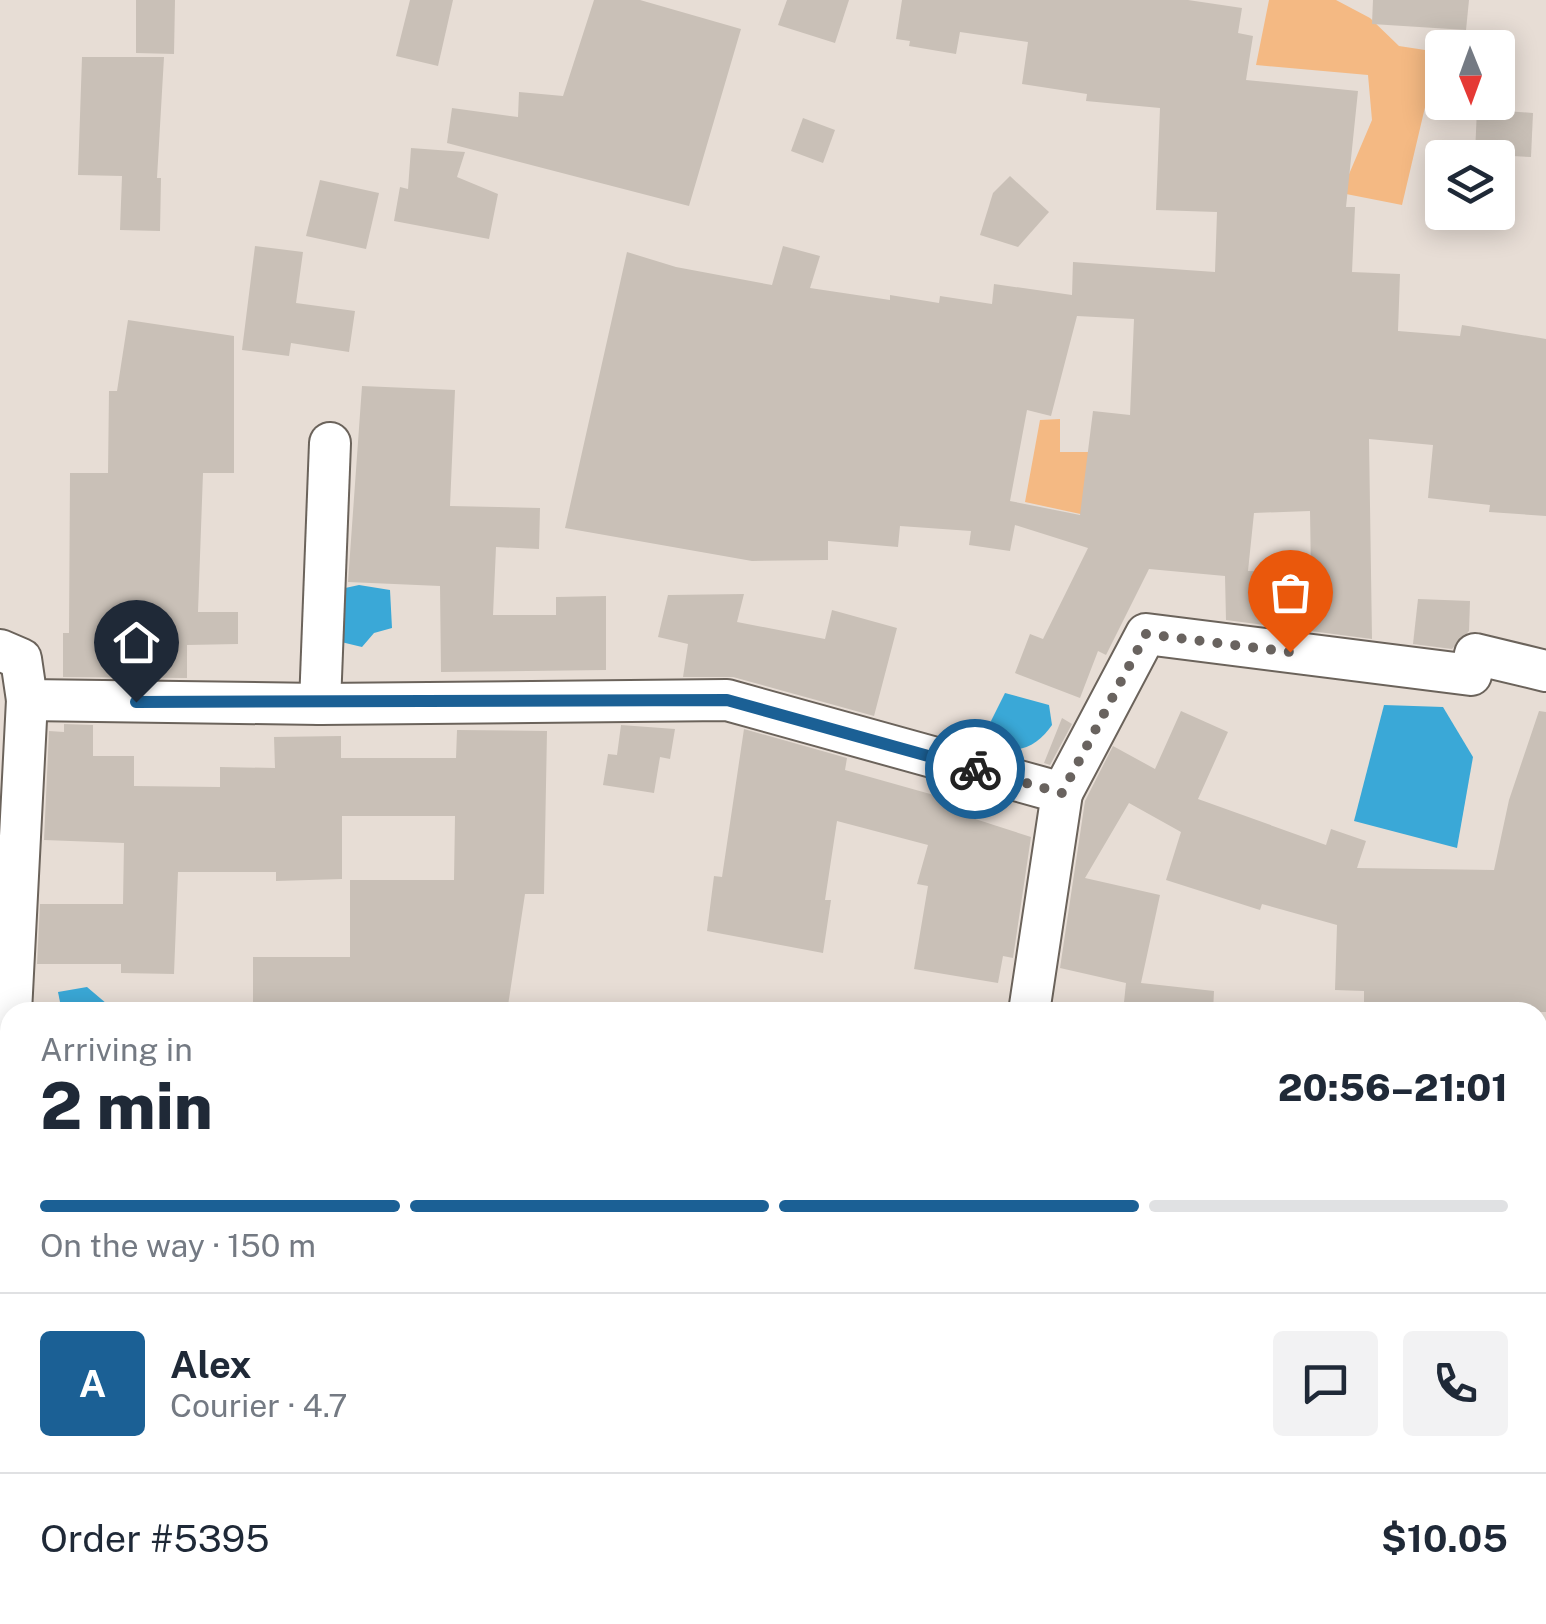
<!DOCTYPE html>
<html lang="en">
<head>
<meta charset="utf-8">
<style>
	:root { --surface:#fff; --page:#f2f2f3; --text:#1f2937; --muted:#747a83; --line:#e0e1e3; --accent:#1b6095 }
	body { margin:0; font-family:"Public Sans",sans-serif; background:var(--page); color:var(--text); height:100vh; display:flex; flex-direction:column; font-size:38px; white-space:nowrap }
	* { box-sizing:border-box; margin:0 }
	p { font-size:32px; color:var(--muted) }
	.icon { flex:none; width:55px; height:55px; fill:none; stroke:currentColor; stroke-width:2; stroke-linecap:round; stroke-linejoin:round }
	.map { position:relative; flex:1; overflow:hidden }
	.panel { position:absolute; left:0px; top:1002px; width:1548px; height:622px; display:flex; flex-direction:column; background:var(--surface); border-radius:30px 30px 0 0; box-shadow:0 5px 25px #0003 }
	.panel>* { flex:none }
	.needle { width:65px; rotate:179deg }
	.fabs { position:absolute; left:1425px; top:30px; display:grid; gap:20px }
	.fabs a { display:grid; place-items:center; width:90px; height:90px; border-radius:10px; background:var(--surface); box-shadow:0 5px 25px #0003; font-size:50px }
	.pin { position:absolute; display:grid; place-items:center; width:85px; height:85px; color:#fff; margin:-102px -42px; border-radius:50% 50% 50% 0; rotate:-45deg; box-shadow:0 0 10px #0007 }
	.pin .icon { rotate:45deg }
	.courier { position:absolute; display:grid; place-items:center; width:100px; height:100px; margin:-50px; border:8px solid #1b6095; border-radius:50%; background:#fff; color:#222; box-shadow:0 2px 12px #0007 }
	.overview em { font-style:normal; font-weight:800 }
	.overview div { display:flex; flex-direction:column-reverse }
	.overview { display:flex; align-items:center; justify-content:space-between; height:170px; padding:0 40px }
	h1 { font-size:65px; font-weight:800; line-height:75px }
	.bar { display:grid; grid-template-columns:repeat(4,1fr); gap:15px 10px; align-content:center; height:120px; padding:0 40px }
	.bar i { height:12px; border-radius:8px; background:var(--line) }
	.bar .selected { background:var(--accent) }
	.bar p { grid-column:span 4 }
	.line { display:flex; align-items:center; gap:25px; padding:0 40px; border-top:2px solid var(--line) }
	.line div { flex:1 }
	.round { display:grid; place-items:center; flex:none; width:105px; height:105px; border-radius:10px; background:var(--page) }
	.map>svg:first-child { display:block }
	.green { fill:#f4b983 }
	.water { fill:#3aa8d7 }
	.building { fill:#c9c0b7; fill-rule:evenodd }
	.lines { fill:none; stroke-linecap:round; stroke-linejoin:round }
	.minor-casing { stroke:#6b635b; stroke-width:44 }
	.minor { stroke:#fff; stroke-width:40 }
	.done { stroke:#69635f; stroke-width:10; stroke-dasharray:0 18 }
	.route { stroke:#1b6095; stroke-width:12 }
</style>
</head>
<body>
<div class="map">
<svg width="1546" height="1624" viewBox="0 0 1546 1624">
	<rect width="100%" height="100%" fill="#e7ddd5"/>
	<!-- green -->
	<g class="green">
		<polygon points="1269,0 1336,0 1370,18 1399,46 1438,52 1402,205 1341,193 1372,120 1368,75 1256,65"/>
		<polygon points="1060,419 1060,452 1094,452 1122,523 1025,502 1040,420"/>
	</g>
	<!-- water -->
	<g class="water">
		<polygon points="359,585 390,590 392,628 374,633 362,647 337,641 336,590"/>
		<path d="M1005,693L1049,705L1052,725C1039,744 1019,757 996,744L991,721Z"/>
		<polygon points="1384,705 1443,707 1473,757 1457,848 1354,821"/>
		<polygon points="87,987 107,1004 110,1012 62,1012 58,992"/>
		<polygon points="694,1615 745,1615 749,1624 691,1624"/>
		<polygon points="1112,1615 1198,1615 1227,1624 1111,1624"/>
	</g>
	<!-- building -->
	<g class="building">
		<polygon points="136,0 175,0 174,54 136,53"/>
		<polygon points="410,0 453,0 438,66 396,56"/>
		<polygon points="594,0 640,0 741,29 689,206 447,143 452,108 518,117 519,92 563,96"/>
		<polygon points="787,0 849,0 835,43 778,25"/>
		<path d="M902,0H1188L1242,8L1238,33L1253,36L1246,80L1358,91L1346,207H1355L1352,272L1400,274L1398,331L1460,336L1462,325L1546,339V516L1489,512L1490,505L1428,498L1433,445L1369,439L1372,639L1226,620L1225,576L1149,569L1106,655L1098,651L1080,698L1015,673L1030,634L1043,639L1088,548L1015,525L1010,551L969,545L971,531L900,526L898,547L828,541V560L752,561L565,528L627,252L676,267L772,285L783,246L820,256L810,288L890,300V295L939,303L940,296L992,304L994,284L1072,295L1073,262L1215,272L1217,212L1156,210L1160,108L1086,101L1087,94L1022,84L1028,42L960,32L956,54L909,46L910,41L896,39ZM1077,316L1134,319L1130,415L1093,411L1080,515L1010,501L1027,410L1051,416ZM1310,511L1311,573L1248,571L1254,513Z"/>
		<polygon points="1373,0 1469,0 1466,30 1372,24"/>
		<polygon points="82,57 164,57 157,178 161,178 160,231 120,230 122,176 78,175"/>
		<polygon points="1477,109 1533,113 1531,157 1475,154"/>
		<polygon points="803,118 835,130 823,163 791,151"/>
		<polygon points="411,148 465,152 457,177 498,194 489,239 394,221 400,187 408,189"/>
		<polygon points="1010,176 1049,212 1018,247 980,235 993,193"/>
		<polygon points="320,180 379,193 366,249 306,236"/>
		<polygon points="255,246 303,252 296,303 355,311 349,352 291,343 289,356 242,350"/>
		<polygon points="128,320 234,336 234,473 203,473 198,612 238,612 238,644 187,645 187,678 63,677 63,633 69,633 70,473 108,473 109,391 117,391"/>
		<polygon points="362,386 455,390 450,506 540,508 539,549 496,547 493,615 556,615 556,597 606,596 606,670 441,672 440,586 348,582"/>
		<polygon points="744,594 737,622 825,639 832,610 897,628 874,716 733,677 683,677 688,644 658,637 668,595"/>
		<polygon points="1418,599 1470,601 1469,631 1452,649 1413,644"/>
		<polygon points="1181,711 1228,732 1198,799 1326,845 1331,829 1366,841 1357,868 1494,870 1509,800 1539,711 1546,712 1546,1012 1423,1012 1423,1004 1364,1003 1364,991 1335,990 1337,925 1262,904 1260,910 1166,880 1181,832 1129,803 1085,878 1160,895 1141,983 1214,991 1213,1012 1123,1012 1126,983 1060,968 1085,801 1113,746 1155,769"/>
		<polygon points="1062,718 1072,724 1050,765 1044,763"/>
		<polygon points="64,724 93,725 93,756 134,756 134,786 220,787 220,767 275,768 274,737 341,736 341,758 456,758 457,730 547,731 544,894 525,894 507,1012 253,1012 253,957 350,957 350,880 454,880 455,816 342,816 342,879 276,881 276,872 178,872 174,974 121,973 121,964 37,964 40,904 123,904 124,843 44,840 49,731 64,732"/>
		<polygon points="621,725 675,729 670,759 660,757 654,793 603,785 608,754 617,755"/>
		<polygon points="744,729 847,758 845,770 973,806 969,817 1031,837 1013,958 1003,956 998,983 914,969 928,886 917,884 928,845 837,821 825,900 831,900 823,953 707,931 714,876 722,877"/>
	</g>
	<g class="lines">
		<!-- minor casing -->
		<g class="minor-casing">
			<g id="minor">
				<polyline points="0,650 21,659 27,700 320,704 727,700 1062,793 1029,1012"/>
				<polyline points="320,704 330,443"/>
				<polyline points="1062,793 1146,634 1471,675 1475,654 1546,671"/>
				<polyline points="11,1012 27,700"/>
				<polyline points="0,1225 10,1035"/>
				<polyline points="1538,1526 1546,1525"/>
				<polyline points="1025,1615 1025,1624"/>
				<polyline points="2,1624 87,1620 103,1624"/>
				<polyline points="303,1624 308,1615"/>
			</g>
		</g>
		<!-- minor -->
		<use href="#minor" class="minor"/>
	</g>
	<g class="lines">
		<!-- done -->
		<polyline class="done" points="975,769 1062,793 1146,634 1290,652"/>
		<!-- route -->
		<polyline class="route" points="136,702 727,700 975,769"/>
	</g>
</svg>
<div class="fabs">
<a><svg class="needle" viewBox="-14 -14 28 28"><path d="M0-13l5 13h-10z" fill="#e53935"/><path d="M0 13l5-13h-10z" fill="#747a83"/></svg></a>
<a><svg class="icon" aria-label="layers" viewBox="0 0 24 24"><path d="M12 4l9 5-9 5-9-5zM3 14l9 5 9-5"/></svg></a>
</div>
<div class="pin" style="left:1290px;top:652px;background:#ea580c"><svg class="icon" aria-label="bag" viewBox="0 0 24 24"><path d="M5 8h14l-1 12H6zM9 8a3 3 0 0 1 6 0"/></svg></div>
<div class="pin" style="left:136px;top:702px;background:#1f2937"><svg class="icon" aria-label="home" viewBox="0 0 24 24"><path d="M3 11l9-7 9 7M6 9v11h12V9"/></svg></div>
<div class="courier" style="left:975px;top:769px"><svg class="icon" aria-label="bike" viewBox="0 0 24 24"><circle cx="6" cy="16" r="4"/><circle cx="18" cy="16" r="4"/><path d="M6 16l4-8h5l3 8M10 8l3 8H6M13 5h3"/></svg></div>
<section class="panel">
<div class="overview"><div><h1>2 min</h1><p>Arriving in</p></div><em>20:56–21:01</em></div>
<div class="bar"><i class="selected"></i><i class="selected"></i><i class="selected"></i><i></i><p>On the way · 150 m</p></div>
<div class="line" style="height:180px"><b class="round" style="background:var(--accent);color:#fff">A</b><div><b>Alex</b><p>Courier · 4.7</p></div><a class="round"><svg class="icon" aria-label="chat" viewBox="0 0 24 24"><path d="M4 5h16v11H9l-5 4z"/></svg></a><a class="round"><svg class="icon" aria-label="phone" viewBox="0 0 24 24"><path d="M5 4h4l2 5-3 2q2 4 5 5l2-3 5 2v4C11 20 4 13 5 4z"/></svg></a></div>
<div class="line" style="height:130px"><div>Order #5395</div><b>$10.05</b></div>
</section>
</div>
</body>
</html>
